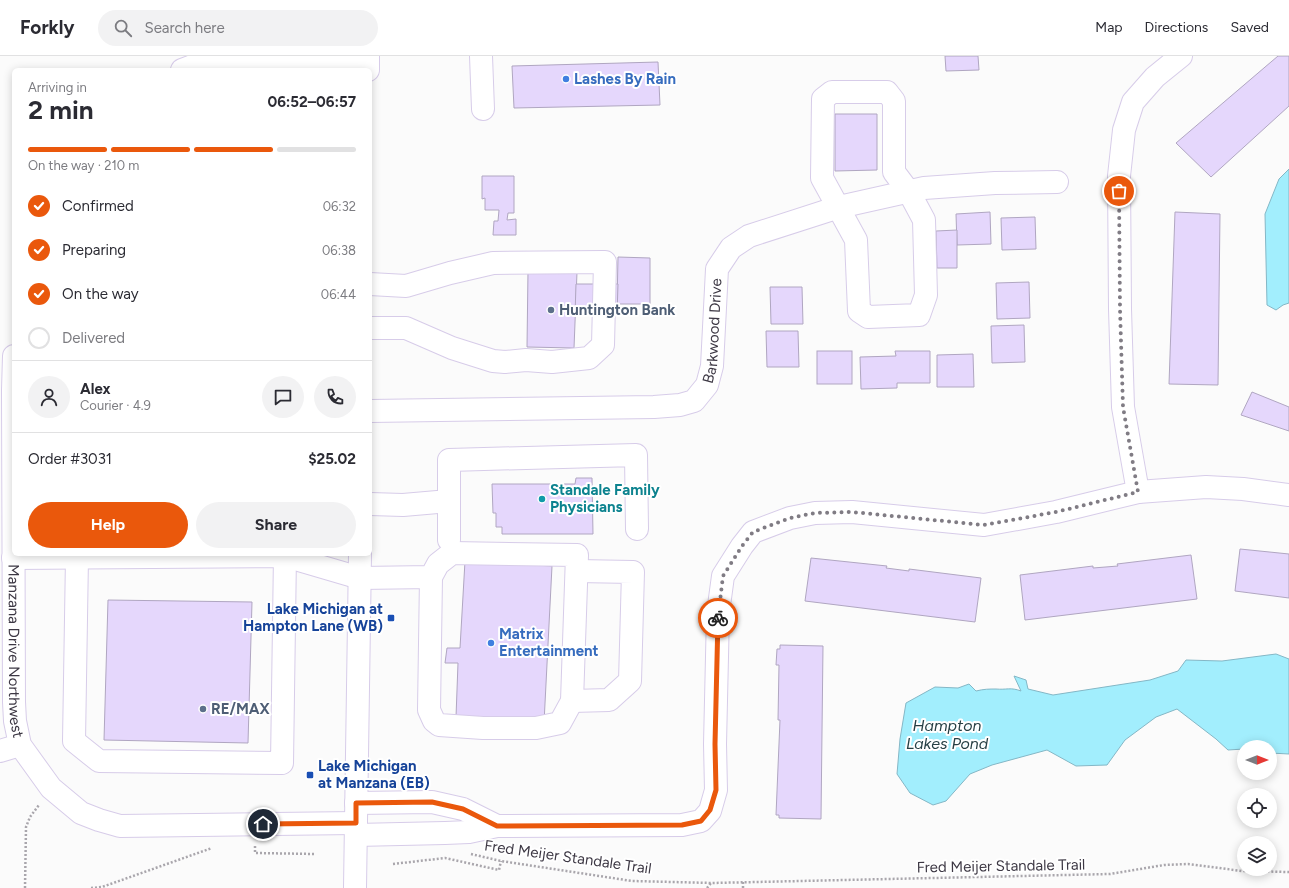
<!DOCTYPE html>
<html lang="en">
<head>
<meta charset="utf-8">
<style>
	:root { --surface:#fff; --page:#f2f2f3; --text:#2b2b33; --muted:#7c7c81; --line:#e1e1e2; --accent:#ea580c }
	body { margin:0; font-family:Figtree,sans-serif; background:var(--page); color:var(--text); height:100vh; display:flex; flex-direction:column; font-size:15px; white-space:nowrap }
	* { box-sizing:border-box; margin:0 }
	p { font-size:13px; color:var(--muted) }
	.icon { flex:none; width:22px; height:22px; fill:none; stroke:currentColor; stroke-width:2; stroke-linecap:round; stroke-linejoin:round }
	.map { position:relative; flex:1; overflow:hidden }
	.details { position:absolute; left:12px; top:12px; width:360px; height:488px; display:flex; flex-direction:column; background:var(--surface); border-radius:6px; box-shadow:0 2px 10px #0003 }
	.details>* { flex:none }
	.needle { width:26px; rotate:90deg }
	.tools { position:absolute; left:1237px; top:684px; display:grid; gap:8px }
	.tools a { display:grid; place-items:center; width:40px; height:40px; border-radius:50%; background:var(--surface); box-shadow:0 2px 10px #0003; font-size:20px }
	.pin { position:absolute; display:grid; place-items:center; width:34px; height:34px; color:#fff; margin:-17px; border:2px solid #fff; border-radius:50%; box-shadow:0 1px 4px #0007 }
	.courier { position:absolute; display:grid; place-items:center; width:40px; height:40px; margin:-20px; border:3px solid #ea580c; border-radius:50%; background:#fff; color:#222; box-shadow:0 1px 5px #0007 }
	.summary em { font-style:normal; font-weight:700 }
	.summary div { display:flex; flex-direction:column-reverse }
	.summary { display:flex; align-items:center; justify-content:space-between; height:68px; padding:0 16px }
	h1 { font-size:26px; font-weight:700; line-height:30px }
	.bar { display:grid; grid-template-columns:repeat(4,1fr); gap:6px 4px; align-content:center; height:48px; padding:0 16px }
	.bar i { height:5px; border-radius:3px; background:var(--line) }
	.bar .current { background:var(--accent) }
	.bar p { grid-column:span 4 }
	.line { display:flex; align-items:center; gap:10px; padding:0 16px; border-top:1px solid var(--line) }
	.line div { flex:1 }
	.round { display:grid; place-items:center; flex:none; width:42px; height:42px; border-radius:21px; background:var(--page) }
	ol { padding:0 16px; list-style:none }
	li { display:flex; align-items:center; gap:12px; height:44px }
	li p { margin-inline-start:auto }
	li .icon { padding:4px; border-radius:50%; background:var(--accent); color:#fff; stroke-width:4 }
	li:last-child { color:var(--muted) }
	li i { width:22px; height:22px; border:2px solid var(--line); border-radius:50% }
	.action { display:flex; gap:8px; margin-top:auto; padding:8px 16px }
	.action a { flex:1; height:46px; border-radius:24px; background:var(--accent); color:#fff; font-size:16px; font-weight:700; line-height:46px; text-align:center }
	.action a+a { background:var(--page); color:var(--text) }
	header { display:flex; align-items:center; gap:24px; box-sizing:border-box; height:56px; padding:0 20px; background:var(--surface); border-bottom:1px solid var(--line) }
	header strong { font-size:19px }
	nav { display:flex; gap:22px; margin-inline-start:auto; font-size:14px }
	.search { width:280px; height:36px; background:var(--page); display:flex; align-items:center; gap:10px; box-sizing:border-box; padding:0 14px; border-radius:22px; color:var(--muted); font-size:15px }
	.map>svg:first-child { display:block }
	.water { fill:#a2eefd; stroke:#84b7c6 }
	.building { fill:#e5d7fc; stroke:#b0a6c1 }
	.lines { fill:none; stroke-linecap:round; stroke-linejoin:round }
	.minor-casing { stroke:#d7cce9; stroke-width:24 }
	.highway-casing { stroke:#d7cce9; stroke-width:24 }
	.path { stroke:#a9a6ac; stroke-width:2.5; stroke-dasharray:2 2; stroke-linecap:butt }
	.minor { stroke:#fff; stroke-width:22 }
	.highway { stroke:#fff; stroke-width:22 }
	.done { stroke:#807c84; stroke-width:4; stroke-dasharray:0 7.2 }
	.route { stroke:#ea580c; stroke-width:5 }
	.shop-dot { fill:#3f7fe0; stroke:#fff; stroke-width:1.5 }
	.service-dot { fill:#5c6f8a; stroke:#fff; stroke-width:1.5 }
	.culture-dot { fill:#0f9aa8; stroke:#fff; stroke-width:1.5 }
	.transit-dot { fill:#1a4fb4; stroke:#fff; stroke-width:1.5 }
	.labels { text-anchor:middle; stroke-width:4; stroke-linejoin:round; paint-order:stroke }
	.shop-label { font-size:15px; font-weight:bold; fill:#366cbe; stroke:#fff; text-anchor:start }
	.service-label { font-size:15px; font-weight:bold; fill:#4e5e75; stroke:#fff; text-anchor:start }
	.street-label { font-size:15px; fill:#3d3844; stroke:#fff }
	.culture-label { font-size:15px; font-weight:bold; fill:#0d838f; stroke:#fff; text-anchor:start }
	.transit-label { font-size:15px; font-weight:bold; fill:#164399; stroke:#fff; text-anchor:end }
	.water-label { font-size:16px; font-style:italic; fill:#263f44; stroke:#fff }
</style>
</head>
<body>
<header>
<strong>Forkly</strong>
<div class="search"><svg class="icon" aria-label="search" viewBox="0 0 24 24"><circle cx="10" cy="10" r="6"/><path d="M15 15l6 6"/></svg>Search here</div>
<nav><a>Map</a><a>Directions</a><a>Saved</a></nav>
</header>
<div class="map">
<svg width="1289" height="832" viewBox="0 0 1289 832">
	<rect width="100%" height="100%" fill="#fbfbfb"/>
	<!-- water -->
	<g class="water">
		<polygon points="1289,113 1289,247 1283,249 1276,254 1267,249 1265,158 1279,123"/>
		<path d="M1276,598L1289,603V698L1270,697V691H1244V693L1228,694L1216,683L1177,653L1156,661L1125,684L1107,709L1076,710L1047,694L992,709L970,718L946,745L933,749L910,737L897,718L900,683L906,647L935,631L958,632L969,628L976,635C984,633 989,633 996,633C1006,634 1011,631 1021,635L1014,620L1026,624L1028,633L1053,639L1150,624L1178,615L1186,604L1222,605Z"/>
	</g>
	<!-- building -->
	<g class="building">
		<polygon points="945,0 978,0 979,14 946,15"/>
		<polygon points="1278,0 1289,0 1289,50 1211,121 1176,87"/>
		<polygon points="658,6 660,49 514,52 512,10"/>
		<polygon points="835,58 877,58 877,114 835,115"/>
		<polygon points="482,120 514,120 514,157 508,157 507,164 516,163 516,179 493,179 494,165 498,165 499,154 485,154 485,142 482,143"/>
		<polygon points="990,156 991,188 957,189 956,158"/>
		<polygon points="1175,156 1220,158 1218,329 1169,328"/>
		<polygon points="1035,161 1036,193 1002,194 1001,162"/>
		<polygon points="957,174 957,212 937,212 936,175"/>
		<polygon points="618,201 650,202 650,248 617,248"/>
		<polygon points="528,215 577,216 574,292 527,291"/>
		<polygon points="1029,226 1030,262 997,263 996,227"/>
		<polygon points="576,228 618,228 617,259 575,259"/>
		<polygon points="770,231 802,231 803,268 771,268"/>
		<polygon points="1024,269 1025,306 992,307 991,270"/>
		<polygon points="766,275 798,275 799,311 767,311"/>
		<rect x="817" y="295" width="35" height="33"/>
		<polygon points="895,295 930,295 930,327 897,327 897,332 861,333 860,301 896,300"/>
		<polygon points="973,298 974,331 937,331 937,299"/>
		<polygon points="1252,336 1289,351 1289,375 1241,359"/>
		<polygon points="576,422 592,422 593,478 502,478 502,471 496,471 496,457 493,457 492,428 575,428"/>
		<polygon points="1240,493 1289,498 1289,542 1235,535"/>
		<polygon points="1191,499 1197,543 1025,564 1020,519 1093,510 1093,512 1118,510 1117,508"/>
		<polygon points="811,502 887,510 886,512 909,515 909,513 981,522 975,566 805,545"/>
		<polygon points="465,505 552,510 544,667 456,661 458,607 445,607 447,592 460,592"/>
		<polygon points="108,544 252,546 248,687 104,684"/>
		<polygon points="780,589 823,590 821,763 779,762 779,759 776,759 780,664 778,664 779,609 776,609 777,593 780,593"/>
	</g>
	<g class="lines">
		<!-- minor casing -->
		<g class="minor-casing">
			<g id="minor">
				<polyline points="481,0 483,53"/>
				<polyline points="182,14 195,9 368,10"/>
				<polygon points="832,36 887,36 894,45 894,116 909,136 924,164 926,239 919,259 868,261 859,255 856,184 822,122 823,43"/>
				<polyline points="370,228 406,230 450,217 493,207 605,206 603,289 589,302 552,306 526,304 505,306 493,305 452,292 406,272 370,272"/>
				<path id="s1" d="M14,300L13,334L14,646L15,665L20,689L51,732L81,757L99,764L120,770L356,767"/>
				<path id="s2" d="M370,355L654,351L680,349L694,345L707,329L712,310L717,213L731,192L749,180L839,151L924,132L995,127L1057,126"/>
				<polyline points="1138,436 1123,351 1120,253 1119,120 1124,74 1133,46 1155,21 1181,0"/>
				<polyline points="449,445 449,484"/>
				<polyline points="370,448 403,449 449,445 449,404 636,399 637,473"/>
				<polyline points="77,501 74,685 99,705 282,707 285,498"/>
				<polyline points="13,502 285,500 360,522 431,521 438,508 452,497 577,499 572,645 560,667 536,672 483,672 439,669 434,665 429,654 431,521"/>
				<polyline points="572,645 609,644 630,625 633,516 577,515"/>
				<polyline points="0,695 20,689"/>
				<polyline points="356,747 432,746 463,753 497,770"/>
				<polyline points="356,779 445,777 469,776 497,770 682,769 701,765 710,755 716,734 715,688 718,557 723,520 742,490 753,476 790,462 815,457 852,456 984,469 1056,456 1138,436 1206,431 1243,433 1289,439"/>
			</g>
		</g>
		<!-- highway casing -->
		<g class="highway-casing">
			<g id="highway">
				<polyline points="368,14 368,0"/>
				<polyline points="355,832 360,498"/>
			</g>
		</g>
		<!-- path -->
		<g class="path">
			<polyline points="255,790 255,797 315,798"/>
			<polyline points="471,798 501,805 632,825 712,827 1110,818 1164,809 1188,808 1242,815 1289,816"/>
			<polyline points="393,808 445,802 499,814 501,805"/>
			<polyline points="25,832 26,771 30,761 39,749"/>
			<polyline points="91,832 102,831 212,792"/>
			<polyline points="707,832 711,827"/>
			<polyline points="743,832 743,826"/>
		</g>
		<!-- minor -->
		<use href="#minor" class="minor"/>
		<!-- highway -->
		<use href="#highway" class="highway"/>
	</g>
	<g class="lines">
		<!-- done -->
		<polyline class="done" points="718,562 723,520 742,490 753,476 790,462 815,457 852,456 984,469 1056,456 1138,436 1123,351 1120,253 1119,135"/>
		<!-- route -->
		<polyline class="route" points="263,768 356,767 356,747 432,746 463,753 497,770 682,769 701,765 710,754 716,734 715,688 718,562"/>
	</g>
	<!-- markers -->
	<g class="shop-dot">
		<circle cx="566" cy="23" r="4"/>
		<circle cx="491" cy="587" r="4"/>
	</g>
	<g class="service-dot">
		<circle cx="551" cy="254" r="4"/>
		<circle cx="203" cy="653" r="4"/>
	</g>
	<circle class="culture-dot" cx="542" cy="443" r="4"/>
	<g class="transit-dot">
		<rect x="387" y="558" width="8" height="8" rx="2"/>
		<rect x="306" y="715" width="8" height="8" rx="2"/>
	</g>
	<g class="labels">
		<!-- shop labels -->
		<g class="shop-label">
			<text x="574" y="28">Lashes By Rain</text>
			<text x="499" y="583">Matrix<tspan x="499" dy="17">Entertainment</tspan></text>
		</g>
		<!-- service labels -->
		<g class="service-label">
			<text x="559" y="259">Huntington Bank</text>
			<text x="211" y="658">RE/MAX</text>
		</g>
		<!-- street labels -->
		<g class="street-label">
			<text dy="5" stroke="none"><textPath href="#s2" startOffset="400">Barkwood Drive</textPath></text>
			<text dy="5" stroke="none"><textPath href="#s1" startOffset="295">Manzana Drive Northwest</textPath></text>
			<text transform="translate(568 801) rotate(8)" y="5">Fred Meijer Standale Trail</text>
			<text transform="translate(1001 810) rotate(-1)" y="5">Fred Meijer Standale Trail</text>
		</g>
		<!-- culture labels -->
		<g class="culture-label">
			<text x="550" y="439">Standale Family<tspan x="550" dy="17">Physicians</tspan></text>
		</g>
		<!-- transit labels -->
		<g class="transit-label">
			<text x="383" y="558">Lake Michigan at<tspan x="383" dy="17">Hampton Lane (WB)</tspan></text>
			<text x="318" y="715" text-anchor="start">Lake Michigan<tspan x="318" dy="17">at Manzana (EB)</tspan></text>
		</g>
		<!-- water labels -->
		<g class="water-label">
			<text x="947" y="675">Hampton<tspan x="947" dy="18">Lakes Pond</tspan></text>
		</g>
	</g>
</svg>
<div class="tools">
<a><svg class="needle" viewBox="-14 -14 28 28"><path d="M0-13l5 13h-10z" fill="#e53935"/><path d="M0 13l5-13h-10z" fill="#7c7c81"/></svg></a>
<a><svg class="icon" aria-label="locate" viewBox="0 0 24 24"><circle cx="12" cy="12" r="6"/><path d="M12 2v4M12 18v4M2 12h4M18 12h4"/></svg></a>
<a><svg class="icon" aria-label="layers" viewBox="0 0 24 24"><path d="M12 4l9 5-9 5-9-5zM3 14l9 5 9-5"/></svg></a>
</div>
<div class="pin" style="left:1119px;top:135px;background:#ea580c"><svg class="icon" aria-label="bag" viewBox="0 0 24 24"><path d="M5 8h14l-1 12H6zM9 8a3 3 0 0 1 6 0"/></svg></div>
<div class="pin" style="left:263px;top:768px;background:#1f2937"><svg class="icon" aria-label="home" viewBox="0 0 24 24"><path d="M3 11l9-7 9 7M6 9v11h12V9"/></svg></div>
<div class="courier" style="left:718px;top:562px"><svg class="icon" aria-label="bike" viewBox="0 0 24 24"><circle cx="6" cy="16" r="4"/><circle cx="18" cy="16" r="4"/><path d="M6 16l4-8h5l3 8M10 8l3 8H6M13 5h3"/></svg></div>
<section class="details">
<div class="summary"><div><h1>2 min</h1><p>Arriving in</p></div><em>06:52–06:57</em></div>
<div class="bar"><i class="current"></i><i class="current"></i><i class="current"></i><i></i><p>On the way · 210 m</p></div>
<ol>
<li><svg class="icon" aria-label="check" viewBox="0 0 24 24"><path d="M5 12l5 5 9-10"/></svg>Confirmed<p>06:32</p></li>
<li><svg class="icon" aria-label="check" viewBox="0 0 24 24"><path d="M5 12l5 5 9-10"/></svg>Preparing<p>06:38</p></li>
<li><svg class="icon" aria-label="check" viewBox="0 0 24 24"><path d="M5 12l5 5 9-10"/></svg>On the way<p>06:44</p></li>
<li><i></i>Delivered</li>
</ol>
<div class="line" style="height:72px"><a class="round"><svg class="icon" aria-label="person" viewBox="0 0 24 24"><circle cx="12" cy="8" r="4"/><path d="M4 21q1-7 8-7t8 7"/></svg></a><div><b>Alex</b><p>Courier · 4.9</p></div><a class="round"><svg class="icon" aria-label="chat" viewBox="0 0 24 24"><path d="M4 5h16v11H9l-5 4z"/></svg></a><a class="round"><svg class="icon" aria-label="phone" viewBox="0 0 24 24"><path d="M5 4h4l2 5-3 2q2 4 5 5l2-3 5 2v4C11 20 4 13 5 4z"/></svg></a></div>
<div class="line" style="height:52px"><div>Order #3031</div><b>$25.02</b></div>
<div class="action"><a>Help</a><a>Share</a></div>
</section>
</div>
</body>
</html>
